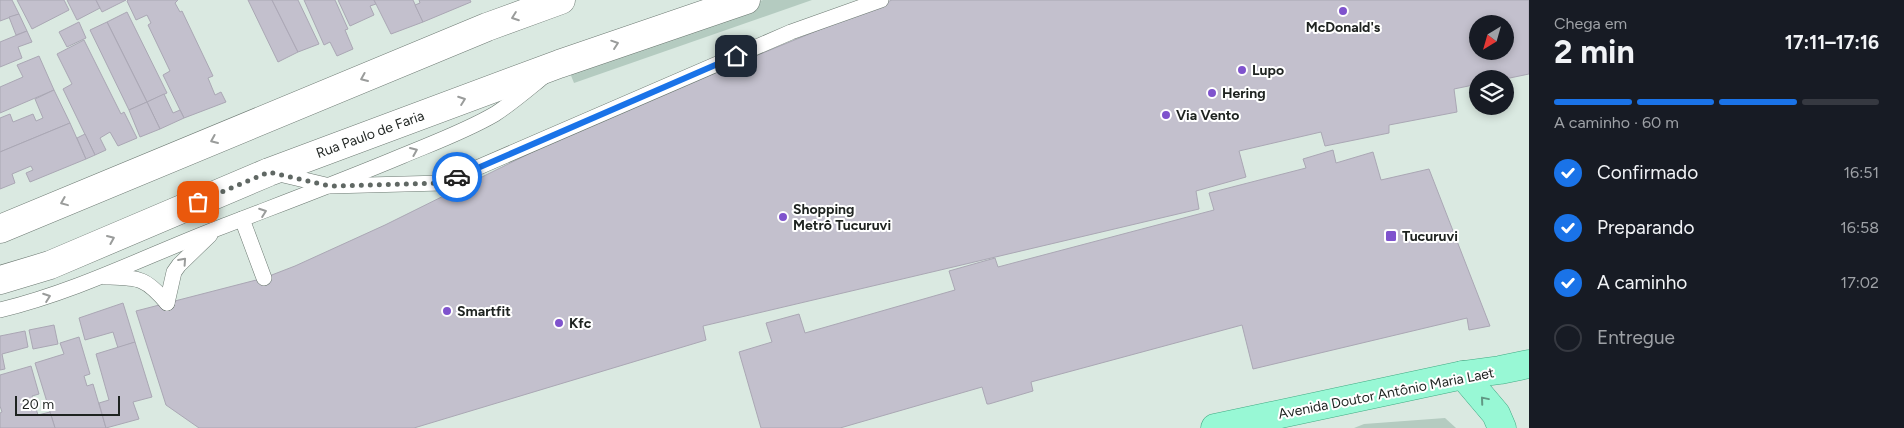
<!DOCTYPE html>
<html lang="pt">
<head>
<meta charset="utf-8">
<style>
	:root { --surface:#171b24; --page:#242831; --text:#f1f3f6; --muted:#9ea1a6; --line:#363941; --accent:#1a73e8 }
	body { margin:0; font-family:Figtree,sans-serif; background:var(--page); color:var(--text); height:100vh; display:flex; flex-direction:column; font-size:19px; white-space:nowrap }
	* { box-sizing:border-box; margin:0 }
	p { font-size:16px; color:var(--muted) }
	.icon { flex:none; width:28px; height:28px; fill:none; stroke:currentColor; stroke-width:2; stroke-linecap:round; stroke-linejoin:round }
	.map { position:relative; flex:1; overflow:hidden }
	.side { display:flex; flex-direction:column; background:var(--surface); width:375px }
	.side>* { flex:none }
	.needle { width:32px; rotate:217deg }
	.controls { position:absolute; left:1469px; top:15px; display:grid; gap:10px }
	.controls a { display:grid; place-items:center; width:45px; height:45px; border-radius:50%; background:var(--surface); box-shadow:0 2px 8px #0003; font-size:25px }
	.scale { position:absolute; left:15px; bottom:12px; width:105px; box-sizing:border-box; padding-left:5px; border:2px solid #1e2320; border-top:0; font-size:14px; line-height:18px; white-space:nowrap; color:#1e2320; -webkit-text-stroke:4px #fff; paint-order:stroke }
	.pin { position:absolute; display:grid; place-items:center; width:42px; height:42px; color:#fff; margin:-21px; border-radius:10px; box-shadow:0 2px 8px #0006 }
	.courier { position:absolute; display:grid; place-items:center; width:50px; height:50px; margin:-25px; border:4px solid #1a73e8; border-radius:50%; background:#fff; color:#222; box-shadow:0 1px 6px #0007 }
	.overview em { font-style:normal; font-weight:700 }
	.overview div { display:flex; flex-direction:column-reverse }
	.overview { display:flex; align-items:center; justify-content:space-between; height:85px; padding:0 25px }
	h1 { font-size:32px; font-weight:700; line-height:38px }
	.bar { display:grid; grid-template-columns:repeat(4,1fr); gap:8px 5px; align-content:center; height:60px; padding:0 25px }
	.bar i { height:6px; border-radius:4px; background:var(--line) }
	.bar .active { background:var(--accent) }
	.bar p { grid-column:span 4 }
	ol { padding:0 25px; list-style:none }
	li { display:flex; align-items:center; gap:15px; height:55px }
	li p { margin-inline-start:auto }
	li .icon { padding:5px; border-radius:50%; background:var(--accent); color:#fff; stroke-width:4 }
	li:last-child { color:var(--muted) }
	li i { width:28px; height:28px; border:2px solid var(--line); border-radius:50% }
	main { display:flex; flex:1; min-height:0 }
	.map>svg:first-child { display:block }
	.green { fill:#b4cbc0 }
	.building { fill:#c3c0cd; stroke:#aaa7b4; fill-rule:evenodd }
	.lines { fill:none; stroke-linecap:round; stroke-linejoin:round }
	.service-casing { stroke:#6c7972; stroke-width:16 }
	.tertiary-casing { stroke:#6c7972; stroke-width:29 }
	.primary-casing { stroke:#41aa83; stroke-width:29 }
	.service { stroke:#fff; stroke-width:15 }
	.tertiary { stroke:#fff; stroke-width:28 }
	.primary { stroke:#98f8d5; stroke-width:28 }
	.oneway { stroke:#9a9c9b }
	.oneway2 { stroke:#619884 }
	.done { stroke:#606864; stroke-width:5; stroke-dasharray:0 9 }
	.route { stroke:#1a73e8; stroke-width:6 }
	.poi-dot { fill:#7f53cd; stroke:#fff; stroke-width:2 }
	.labels { text-anchor:middle; stroke-width:4; stroke-linejoin:round; paint-order:stroke }
	.poi-label { font-size:14px; font-weight:bold; fill:#1e2320; stroke:#fff; text-anchor:start }
	.street-label { font-size:14px; fill:#1e2320; stroke:#fff }
</style>
</head>
<body>
<main>
<div class="map">
<svg width="1529" height="428" viewBox="0 0 1529 428">
	<rect width="100%" height="100%" fill="#dae9e1"/>
	<!-- green -->
	<g class="green">
		<polygon points="763,0 812,0 574,83 568,68"/>
		<polygon points="1445,418 1456,428 1354,428 1364,424"/>
	</g>
	<!-- building -->
	<g class="building">
		<polygon points="0,0 12,0 19,14 0,21"/>
		<polygon points="17,0 64,0 69,10 32,29"/>
		<polygon points="67,0 96,0 100,8 77,20"/>
		<polygon points="96,0 126,0 102,12"/>
		<polygon points="128,0 178,0 175,3 180,12 182,11 213,76 208,78 215,95 221,92 226,102 184,118 163,75 170,71 148,25 151,23 147,15 136,20 127,1"/>
		<polygon points="248,0 272,0 298,52 278,62"/>
		<polygon points="272,0 298,0 319,44 298,52"/>
		<polygon points="304,0 335,0 348,29 345,30 353,49 337,56 330,42 324,45"/>
		<polygon points="338,0 374,0 376,4 370,6 374,15 350,26"/>
		<polygon points="374,0 413,0 423,22 391,34"/>
		<polygon points="419,0 470,0 471,2 423,22 415,5 420,3"/>
		<path d="M892,0H1529V74L1505,79H1478V84L1454,89L1457,112L1389,125V133L1325,146L1321,132L1239,151L1246,177L1196,191L1199,209L703,326L706,340L414,428H199L166,405L136,311L264,278L295,266L385,225L585,126ZM1478,24H1505V51H1478Z"/>
		<polygon points="127,12 167,93 147,102 107,22"/>
		<polygon points="19,14 27,31 16,35 9,17"/>
		<polygon points="79,22 86,38 67,47 59,32"/>
		<polygon points="107,22 147,102 129,110 90,30"/>
		<polygon points="27,31 32,42 18,47 22,58 0,67 0,42"/>
		<polygon points="84,40 121,114 124,112 137,138 118,146 110,132 100,138 106,150 95,155 63,89 72,84 57,54"/>
		<polygon points="39,56 54,90 0,113 0,87 23,77 17,65"/>
		<polygon points="54,90 70,123 0,152 0,118 10,114 13,122 33,114 36,121 43,118 35,99"/>
		<polygon points="164,94 173,113 180,110 184,118 160,129 147,102"/>
		<polygon points="147,102 160,129 140,137 129,110"/>
		<polygon points="70,123 86,159 30,182 26,173 33,170 31,166 12,174 15,183 0,189 0,152"/>
		<polygon points="85,134 95,155 86,159 77,138"/>
		<polygon points="1333,150 1336,163 1373,152 1381,180 1429,169 1490,326 1469,330 1467,318 1253,369 1242,325 1031,382 1033,391 989,404 987,404 982,387 840,428 761,428 739,352 772,342 766,323 799,314 805,333 955,290 949,271 995,258 998,267 1214,210 1209,193 1306,168 1303,159"/>
		<polygon points="123,303 135,342 118,348 113,332 85,340 79,318"/>
		<polygon points="54,325 58,344 33,349 29,330"/>
		<polygon points="25,331 28,347 2,354 5,369 0,370 0,336"/>
		<polygon points="79,337 90,374 84,376 87,386 93,384 106,428 55,428 35,363 64,354 60,343"/>
		<polygon points="135,342 152,397 133,402 139,419 106,428 99,403 109,400 96,354"/>
		<polygon points="31,366 39,394 32,396 38,415 50,412 55,428 0,428 0,413 2,412 0,406 0,375"/>
	</g>
	<g class="lines">
		<!-- service casing -->
		<g class="service-casing">
			<g id="service">
				<polyline points="275,173 330,186 442,183 791,32 881,0"/>
				<polyline points="242,219 264,278"/>
				<path d="M106,277C139,278 145,277 167,303"/>
				<polyline points="167,303 174,272 179,265 210,235"/>
				<path d="M0,310C75,292 144,257 216,229C278,205 340,182 402,156C433,143 466,131 495,114C512,103 527,90 543,77"/>
			</g>
		</g>
		<!-- tertiary casing -->
		<g class="tertiary-casing">
			<g id="tertiary">
				<polyline points="0,229 487,27 561,0"/>
				<polyline points="0,280 50,265 269,172 559,64 746,0"/>
			</g>
		</g>
		<!-- primary casing -->
		<g class="primary-casing">
			<g id="primary">
				<polyline points="1463,375 1496,414 1502,428"/>
				<polyline points="1215,428 1463,375 1500,370 1529,364"/>
			</g>
		</g>
		<!-- service -->
		<use href="#service" class="service"/>
		<!-- tertiary -->
		<use href="#tertiary" class="tertiary"/>
		<!-- primary -->
		<use href="#primary" class="primary"/>
	</g>
	<!-- one-way arrows -->
	<defs><path id="oneway-chevron" d="M-2-3.5L2.5 0L-2 3.5" fill="none" stroke-width="1.6" stroke-linecap="round" stroke-linejoin="round" transform="scale(1.25)"/></defs>
	<g class="oneway">
		<use href="#oneway-chevron" transform="translate(515 17) rotate(160)"/>
		<use href="#oneway-chevron" transform="translate(615 44) rotate(-19)"/>
		<use href="#oneway-chevron" transform="translate(364 78) rotate(157)"/>
		<use href="#oneway-chevron" transform="translate(462 100) rotate(-20)"/>
		<use href="#oneway-chevron" transform="translate(214 140) rotate(157)"/>
		<use href="#oneway-chevron" transform="translate(414 151) rotate(-23)"/>
		<use href="#oneway-chevron" transform="translate(64 202) rotate(158)"/>
		<use href="#oneway-chevron" transform="translate(263 212) rotate(-20)"/>
		<use href="#oneway-chevron" transform="translate(111 239) rotate(-23)"/>
		<use href="#oneway-chevron" transform="translate(183 261) rotate(-48)"/>
		<use href="#oneway-chevron" transform="translate(47 297) rotate(-20)"/>
	</g>
	<use class="oneway2" href="#oneway-chevron" transform="translate(1484 400) rotate(-130)"/>
	<g class="lines">
		<!-- done -->
		<polyline class="done" points="198,202 269,172 330,186 442,183 457,177"/>
		<!-- route -->
		<polyline class="route" points="457,177 736,56"/>
	</g>
	<!-- markers -->
	<g class="poi-dot">
		<circle cx="1343" cy="11" r="5"/>
		<circle cx="1242" cy="70" r="5"/>
		<circle cx="1212" cy="93" r="5"/>
		<circle cx="1166" cy="115" r="5"/>
		<circle cx="783" cy="217" r="5"/>
		<rect x="1385" y="230" width="12" height="12" rx="2.5"/>
		<circle cx="447" cy="311" r="5"/>
		<circle cx="559" cy="323" r="5"/>
	</g>
	<g class="labels">
		<!-- poi labels -->
		<g class="poi-label">
			<text x="1343" y="32" text-anchor="middle">McDonald's</text>
			<text x="1252" y="75">Lupo</text>
			<text x="1222" y="98">Hering</text>
			<text x="1176" y="120">Via Vento</text>
			<text x="793" y="214">Shopping<tspan x="793" dy="16">Metrô Tucuruvi</tspan></text>
			<text x="1402" y="241">Tucuruvi</text>
			<text x="457" y="316">Smartfit</text>
			<text x="569" y="328">Kfc</text>
		</g>
		<!-- street labels -->
		<g class="street-label">
			<text transform="translate(370 134) rotate(-20)" y="5">Rua Paulo de Faria</text>
			<text transform="translate(1386 393) rotate(-11)" y="5">Avenida Doutor Antônio Maria Laet</text>
		</g>
	</g>
</svg>
<div class="controls">
<a><svg class="needle" viewBox="-14 -14 28 28"><path d="M0-13l5 13h-10z" fill="#e53935"/><path d="M0 13l5-13h-10z" fill="#9ea1a6"/></svg></a>
<a><svg class="icon" aria-label="layers" viewBox="0 0 24 24"><path d="M12 4l9 5-9 5-9-5zM3 14l9 5 9-5"/></svg></a>
</div>
<div class="scale">20 m</div>
<div class="pin" style="left:198px;top:202px;background:#ea580c"><svg class="icon" aria-label="bag" viewBox="0 0 24 24"><path d="M5 8h14l-1 12H6zM9 8a3 3 0 0 1 6 0"/></svg></div>
<div class="pin" style="left:736px;top:56px;background:#1f2937"><svg class="icon" aria-label="home" viewBox="0 0 24 24"><path d="M3 11l9-7 9 7M6 9v11h12V9"/></svg></div>
<div class="courier" style="left:457px;top:177px"><svg class="icon" aria-label="car" viewBox="0 0 24 24"><path d="M5 17H2v-5l4-1 3-4h7l3 4 3 1v5h-3M9 17h6M6 11h13"/><circle cx="7" cy="17" r="2"/><circle cx="17" cy="17" r="2"/></svg></div>
</div>
<section class="side">
<div class="overview"><div><h1>2 min</h1><p>Chega em</p></div><em>17:11–17:16</em></div>
<div class="bar"><i class="active"></i><i class="active"></i><i class="active"></i><i></i><p>A caminho · 60 m</p></div>
<ol>
<li><svg class="icon" aria-label="check" viewBox="0 0 24 24"><path d="M5 12l5 5 9-10"/></svg>Confirmado<p>16:51</p></li>
<li><svg class="icon" aria-label="check" viewBox="0 0 24 24"><path d="M5 12l5 5 9-10"/></svg>Preparando<p>16:58</p></li>
<li><svg class="icon" aria-label="check" viewBox="0 0 24 24"><path d="M5 12l5 5 9-10"/></svg>A caminho<p>17:02</p></li>
<li><i></i>Entregue</li>
</ol>
</section>
</main>
</body>
</html>
